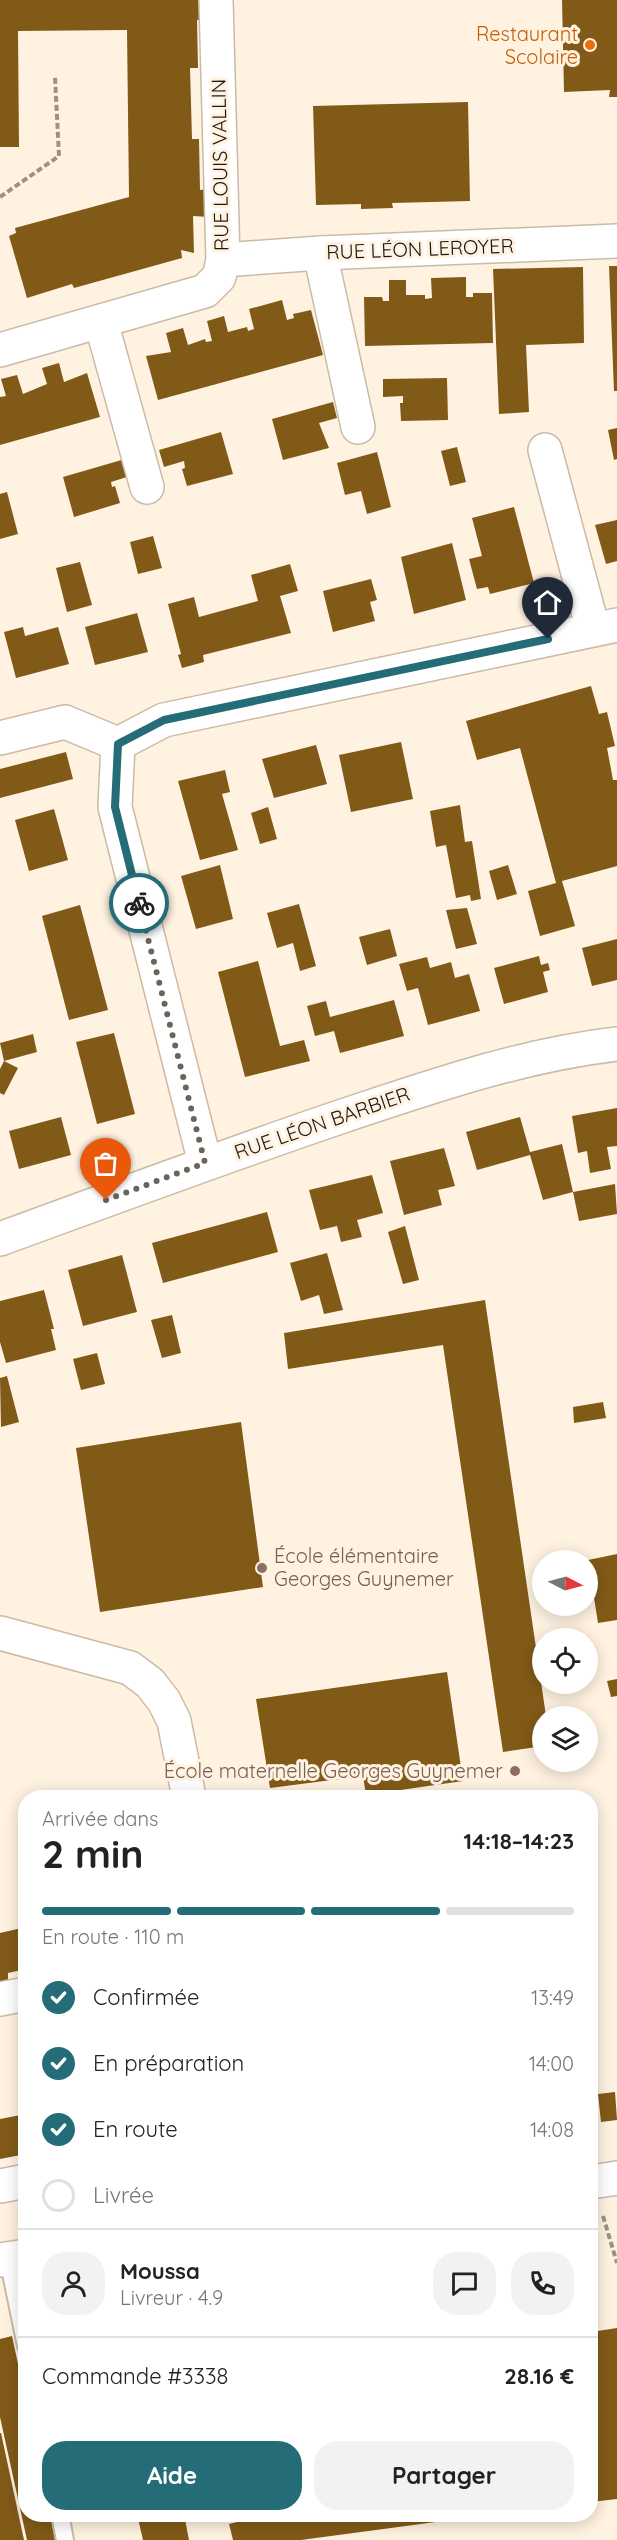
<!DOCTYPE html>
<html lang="fr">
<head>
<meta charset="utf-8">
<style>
	:root { --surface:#fff; --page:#f2f2f2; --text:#222; --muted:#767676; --line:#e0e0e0; --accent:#246c78 }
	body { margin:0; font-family:Quicksand,sans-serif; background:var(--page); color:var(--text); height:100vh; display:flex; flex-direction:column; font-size:22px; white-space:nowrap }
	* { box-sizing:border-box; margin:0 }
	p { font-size:20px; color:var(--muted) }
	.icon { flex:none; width:33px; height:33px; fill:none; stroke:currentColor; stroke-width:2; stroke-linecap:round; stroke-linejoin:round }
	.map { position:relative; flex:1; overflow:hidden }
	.sheet { position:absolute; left:18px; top:1790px; width:580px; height:732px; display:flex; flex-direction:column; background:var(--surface); border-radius:24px; box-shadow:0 3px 15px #0003 }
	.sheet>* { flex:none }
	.needle { width:39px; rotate:96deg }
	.fabs { position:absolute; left:532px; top:1550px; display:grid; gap:12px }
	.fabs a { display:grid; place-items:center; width:66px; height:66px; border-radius:50%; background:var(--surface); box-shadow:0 3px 15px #0003; font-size:30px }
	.pin { position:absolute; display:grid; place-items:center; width:51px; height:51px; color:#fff; margin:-62px -26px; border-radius:50% 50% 50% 0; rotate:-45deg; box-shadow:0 0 6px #0007 }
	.pin .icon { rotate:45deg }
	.courier { position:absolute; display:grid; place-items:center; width:60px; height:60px; margin:-30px; border:4px solid #246c78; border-radius:50%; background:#fff; color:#222; box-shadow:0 2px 8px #0007 }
	.summary em { font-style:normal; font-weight:800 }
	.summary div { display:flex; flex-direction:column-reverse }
	.summary { display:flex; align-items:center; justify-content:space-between; height:102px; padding:0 24px }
	h1 { font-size:39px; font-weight:800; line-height:45px }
	.bar { display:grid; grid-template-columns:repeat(4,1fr); gap:9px 6px; align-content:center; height:72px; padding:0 24px }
	.bar i { height:8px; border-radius:4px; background:var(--line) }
	.bar .on { background:var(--accent) }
	.bar p { grid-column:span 4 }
	.line { display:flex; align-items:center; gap:15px; padding:0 24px; border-top:2px solid var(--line) }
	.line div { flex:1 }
	.round { display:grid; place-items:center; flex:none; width:63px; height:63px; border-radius:24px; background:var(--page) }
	ol { padding:0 24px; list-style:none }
	li { display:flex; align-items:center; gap:18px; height:66px }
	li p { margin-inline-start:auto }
	li .icon { padding:6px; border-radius:50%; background:var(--accent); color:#fff; stroke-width:4 }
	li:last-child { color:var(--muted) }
	li i { width:33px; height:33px; border:3px solid var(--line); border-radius:50% }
	.button { display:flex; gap:12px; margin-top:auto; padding:12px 24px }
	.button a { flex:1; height:69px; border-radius:24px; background:var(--accent); color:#fff; font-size:24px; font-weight:800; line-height:69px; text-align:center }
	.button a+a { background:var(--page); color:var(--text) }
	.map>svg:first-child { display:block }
	.building { fill:#825a18 }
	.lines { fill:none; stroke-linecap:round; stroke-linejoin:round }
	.lane-casing { stroke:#cabba7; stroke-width:20 }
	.street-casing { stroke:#cabba7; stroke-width:36 }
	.secondary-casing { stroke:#cabba7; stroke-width:36 }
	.path { stroke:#9b9285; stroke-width:4; stroke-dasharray:6 3; stroke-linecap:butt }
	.lane { stroke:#fff; stroke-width:16 }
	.street { stroke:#fff; stroke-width:33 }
	.secondary { stroke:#fff; stroke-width:33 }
	.done { stroke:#6c645a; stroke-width:6; stroke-dasharray:0 10.8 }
	.route { stroke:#246c78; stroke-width:8 }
	.food-dot { fill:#e8710a; stroke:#fff2e1; stroke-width:2 }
	.education-dot { fill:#8d6e63; stroke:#fff2e1; stroke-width:2 }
	.labels { text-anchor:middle; stroke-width:6; stroke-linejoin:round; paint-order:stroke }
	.food-label { font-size:20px; fill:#c56008; stroke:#fff2e1; text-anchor:end }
	.street-label { font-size:20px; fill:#1d1811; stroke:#fff2e1 }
	.education-label { font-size:20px; fill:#785e54; stroke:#fff2e1; text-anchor:start }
</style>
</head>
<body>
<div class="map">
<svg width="617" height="2540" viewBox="0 0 617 2540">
	<rect width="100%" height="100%" fill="#fff2e1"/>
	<!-- building -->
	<g class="building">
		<polygon points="0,0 203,0 204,21 197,20 198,68 190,68 192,139 199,139 200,190 208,189 209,217 193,216 194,253 181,250 182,258 74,288 72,284 27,298 9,236 16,233 15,228 129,197 127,30 18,31 19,147 0,147"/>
		<polygon points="562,0 617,0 617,97 609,97 610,90 564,92"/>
		<polygon points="468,102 470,201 392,203 393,208 361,209 361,204 316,205 313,106"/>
		<polygon points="609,266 617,266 617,391 614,391"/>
		<polygon points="583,267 584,343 526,345 529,412 499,414 493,269"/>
		<polygon points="466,277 466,297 473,297 473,293 492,293 493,343 365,346 364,297 382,297 383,301 389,301 389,280 406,280 406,295 425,295 425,299 432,298 431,278"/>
		<polygon points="282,300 287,320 294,318 293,314 311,310 323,355 158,400 146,356 171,352 166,333 183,328 188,345 205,339 206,342 212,341 207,321 224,316 228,332 247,327 248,331 254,329 249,309"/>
		<polygon points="59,363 64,382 87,373 100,417 0,445 0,397 6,396 1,379 17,375 23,394 47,384 42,368"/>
		<polygon points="447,378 448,420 401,421 400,403 403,403 403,396 383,397 383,379"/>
		<polygon points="333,402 337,418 319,423 329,448 283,460 272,419"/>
		<polygon points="617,428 617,459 614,460 608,430"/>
		<polygon points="221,432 233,474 187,486 182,469 185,468 184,461 164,467 159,450"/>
		<polygon points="457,447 466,482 450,486 441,451"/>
		<polygon points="377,452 391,507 367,514 361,491 345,495 337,463"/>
		<polygon points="125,459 130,476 111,482 112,487 115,486 120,503 74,517 63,477"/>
		<polygon points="7,492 18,534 0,539 0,494"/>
		<polygon points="514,507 534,583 490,594 488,587 477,589 469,559 482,556 472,518"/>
		<polygon points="617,520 617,561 606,564 595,525"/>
		<polygon points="153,536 162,568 138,574 130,542"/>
		<polygon points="452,543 466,600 414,614 401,557"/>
		<polygon points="80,562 92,605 67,612 56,568"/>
		<polygon points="290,564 298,591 280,596 291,633 203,655 204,662 182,668 178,655 181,654 168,604 194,597 199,617 258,601 251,575"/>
		<polygon points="371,579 377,600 370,602 375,621 333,632 323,591"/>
		<polygon points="137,613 148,652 95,665 85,627"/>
		<polygon points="23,627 25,636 58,627 69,664 16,678 4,632"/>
		<polygon points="591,686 599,714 607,712 615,746 607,748 613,780 617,780 617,866 562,881 575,926 540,936 528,891 556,883 520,748 477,760 466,721"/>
		<polygon points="401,742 413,799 351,812 339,755"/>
		<polygon points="316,745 327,784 274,798 262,759"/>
		<polygon points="66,752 73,779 0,798 0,769"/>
		<polygon points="225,770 230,792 222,794 238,850 200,860 178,781"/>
		<polygon points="460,805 465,842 472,841 481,899 471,901 470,895 456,898 446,845 436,847 430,811"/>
		<polygon points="268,807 277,839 260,844 251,813"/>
		<polygon points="54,809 68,860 29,871 15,820"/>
		<polygon points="220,865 233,919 196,929 181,876"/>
		<polygon points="508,865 517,894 497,900 489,871"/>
		<polygon points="299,904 316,966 300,971 293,943 277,948 267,913"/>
		<polygon points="80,905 108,1010 69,1020 42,916"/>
		<polygon points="467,908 477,944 456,949 446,910"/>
		<polygon points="390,929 397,956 367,965 359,937"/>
		<polygon points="617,939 617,980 592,986 582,948"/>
		<polygon points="539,956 541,965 548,963 550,970 543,972 548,992 504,1004 494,968"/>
		<polygon points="427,957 430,968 451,962 455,978 469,974 480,1011 428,1025 418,988 407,991 399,964"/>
		<polygon points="258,961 280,1046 304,1040 310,1061 245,1077 218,972"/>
		<polygon points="394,1000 404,1036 340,1053 334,1031 315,1036 307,1006 326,1001 330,1017"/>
		<polygon points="114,1033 135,1114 97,1124 76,1042"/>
		<polygon points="33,1034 37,1052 4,1061 18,1068 4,1095 0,1093 0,1069 4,1061 0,1043"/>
		<polygon points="617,1108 617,1146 607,1147 611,1169 590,1173 587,1151 578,1153 572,1116"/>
		<polygon points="61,1117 71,1155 19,1169 9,1131"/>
		<polygon points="520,1117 530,1152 562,1144 573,1192 543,1200 530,1155 477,1170 466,1132"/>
		<polygon points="444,1148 455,1186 438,1190 442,1205 404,1215 390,1161"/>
		<polygon points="372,1175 383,1213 357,1220 362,1237 341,1242 337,1226 320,1230 309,1190"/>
		<polygon points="615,1184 617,1214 579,1221 573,1192"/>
		<polygon points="267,1212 278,1252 163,1283 152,1243"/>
		<polygon points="405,1226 419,1280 403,1284 388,1232"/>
		<polygon points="327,1253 343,1310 324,1314 319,1295 301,1301 290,1263"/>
		<polygon points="122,1255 137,1312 83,1326 68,1270"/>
		<polygon points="44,1290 54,1329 51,1329 56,1350 6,1363 0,1342 0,1301"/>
		<polygon points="485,1300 546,1716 543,1716 543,1746 503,1752 443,1345 288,1369 284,1333"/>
		<polygon points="172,1315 181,1353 162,1358 151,1320"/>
		<polygon points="97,1353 105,1384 81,1390 73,1359"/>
		<polygon points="7,1376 19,1422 1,1427 0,1378"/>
		<polygon points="603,1402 606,1418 574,1423 573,1407"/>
		<polygon points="241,1422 263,1587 100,1612 76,1448"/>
		<polygon points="617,1554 617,1620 598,1623 588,1560"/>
		<polygon points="447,1672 463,1781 366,1795 363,1776 270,1788 256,1699"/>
		<polygon points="617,1679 617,1696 611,1697 607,1681"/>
		<polygon points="26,1927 26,1969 8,1973 8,1981 0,1983 0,1933"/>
		<polygon points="615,2092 617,2120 601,2122 598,2094"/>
		<polygon points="26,2114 26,2154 0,2159 0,2119"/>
		<polygon points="617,2328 617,2499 591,2502 591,2332"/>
		<polygon points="12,2336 26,2401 26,2514 50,2514 55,2540 27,2540 0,2417 0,2339"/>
		<polygon points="0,2433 1,2433 24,2540 0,2540"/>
		<polygon points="137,2514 184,2514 189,2540 143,2540"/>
		<polygon points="257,2514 488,2514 488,2515 301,2540 233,2540 229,2524 258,2517"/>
	</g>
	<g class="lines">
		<!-- lane casing -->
		<g class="lane-casing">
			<g id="lane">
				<polyline points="8,2259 26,2346"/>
				<polyline points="60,2514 65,2540"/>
			</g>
		</g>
		<!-- street casing -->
		<g class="street-casing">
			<g id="street">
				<polyline points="320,253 358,427"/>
				<polyline points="223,260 320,253 617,241"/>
				<polyline points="101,322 147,487"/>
				<polyline points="0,350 205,291 219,277 223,260 216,0"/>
				<polyline points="545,450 593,629"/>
				<polyline points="0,738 65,722 118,744 164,720 617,625"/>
				<polyline points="118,744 115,807 205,1163"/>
				<path d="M0,1239C115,1197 230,1154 346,1115C436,1085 523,1055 617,1044"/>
				<polyline points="0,1633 130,1668 150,1683 164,1701 174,1721 189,1797"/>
				<polyline points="0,1999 26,1994"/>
				<polyline points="0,2186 26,2181"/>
			</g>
		</g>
		<!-- secondary casing -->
		<g class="secondary-casing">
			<g id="secondary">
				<polyline points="591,2182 617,2178"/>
				<polyline points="0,2260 26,2256"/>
			</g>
		</g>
		<!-- path -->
		<g class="path">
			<polyline points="0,197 59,156 55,77"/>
			<polyline points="603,2216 617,2263"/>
		</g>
		<!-- lane -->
		<use href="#lane" class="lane"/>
		<!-- street -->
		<use href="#street" class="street"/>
		<!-- secondary -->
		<use href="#secondary" class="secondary"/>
	</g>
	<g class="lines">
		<!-- done -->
		<polyline class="done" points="106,1200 205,1163 139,903"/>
		<!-- route -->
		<polyline class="route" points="139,903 115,807 118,744 164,720 548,639"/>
	</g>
	<!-- markers -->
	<circle class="food-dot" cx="590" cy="45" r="6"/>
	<g class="education-dot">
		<circle cx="262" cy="1568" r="6"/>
		<circle cx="515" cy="1771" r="6"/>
	</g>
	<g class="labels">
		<!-- food labels -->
		<g class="food-label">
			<text x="578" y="41">Restaurant<tspan x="578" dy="23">Scolaire</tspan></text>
		</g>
		<!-- street labels -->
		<g class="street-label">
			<text transform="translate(220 165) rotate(-91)" y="7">RUE LOUIS VALLIN</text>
			<text transform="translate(420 249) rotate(-2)" y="7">RUE LÉON LEROYER</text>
			<text transform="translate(322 1123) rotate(-19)" y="7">RUE LÉON BARBIER</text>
		</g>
		<!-- education labels -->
		<g class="education-label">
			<text x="274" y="1563">École élémentaire<tspan x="274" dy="23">Georges Guynemer</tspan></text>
			<text x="503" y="1778" text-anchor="end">École maternelle Georges Guynemer</text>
		</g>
	</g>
</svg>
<div class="fabs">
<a><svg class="needle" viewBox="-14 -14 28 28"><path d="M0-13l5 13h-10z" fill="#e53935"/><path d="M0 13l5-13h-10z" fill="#767676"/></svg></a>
<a><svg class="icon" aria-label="locate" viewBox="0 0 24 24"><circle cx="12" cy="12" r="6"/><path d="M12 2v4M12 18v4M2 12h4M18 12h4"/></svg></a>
<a><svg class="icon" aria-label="layers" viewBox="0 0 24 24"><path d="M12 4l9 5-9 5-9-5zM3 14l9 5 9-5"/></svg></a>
</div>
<div class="pin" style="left:106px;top:1200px;background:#ea580c"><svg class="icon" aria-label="bag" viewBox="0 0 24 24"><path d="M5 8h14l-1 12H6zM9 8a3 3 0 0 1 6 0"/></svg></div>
<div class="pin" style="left:548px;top:639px;background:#1f2937"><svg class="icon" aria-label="home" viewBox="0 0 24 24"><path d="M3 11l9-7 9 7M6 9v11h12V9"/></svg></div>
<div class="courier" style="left:139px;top:903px"><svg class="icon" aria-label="bike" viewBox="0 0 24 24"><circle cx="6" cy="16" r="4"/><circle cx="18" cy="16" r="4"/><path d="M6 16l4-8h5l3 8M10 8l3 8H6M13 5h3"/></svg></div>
<section class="sheet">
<div class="summary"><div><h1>2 min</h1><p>Arrivée dans</p></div><em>14:18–14:23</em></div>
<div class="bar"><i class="on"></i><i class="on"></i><i class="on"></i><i></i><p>En route · 110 m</p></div>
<ol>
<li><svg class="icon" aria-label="check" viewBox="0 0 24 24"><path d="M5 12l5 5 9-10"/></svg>Confirmée<p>13:49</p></li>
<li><svg class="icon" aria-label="check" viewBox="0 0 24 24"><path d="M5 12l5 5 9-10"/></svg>En préparation<p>14:00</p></li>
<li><svg class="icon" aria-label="check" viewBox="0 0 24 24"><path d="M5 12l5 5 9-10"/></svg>En route<p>14:08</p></li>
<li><i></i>Livrée</li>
</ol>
<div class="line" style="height:108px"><a class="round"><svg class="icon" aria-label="person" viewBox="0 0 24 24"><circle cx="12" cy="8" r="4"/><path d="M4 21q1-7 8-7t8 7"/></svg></a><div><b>Moussa</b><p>Livreur · 4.9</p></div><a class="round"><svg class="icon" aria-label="chat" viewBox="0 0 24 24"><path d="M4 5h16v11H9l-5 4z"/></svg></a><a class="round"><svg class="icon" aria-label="phone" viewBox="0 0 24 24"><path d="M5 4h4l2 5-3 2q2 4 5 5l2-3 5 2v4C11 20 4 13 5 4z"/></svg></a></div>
<div class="line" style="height:78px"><div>Commande #3338</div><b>28.16 €</b></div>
<div class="button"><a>Aide</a><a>Partager</a></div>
</section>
</div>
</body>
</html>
